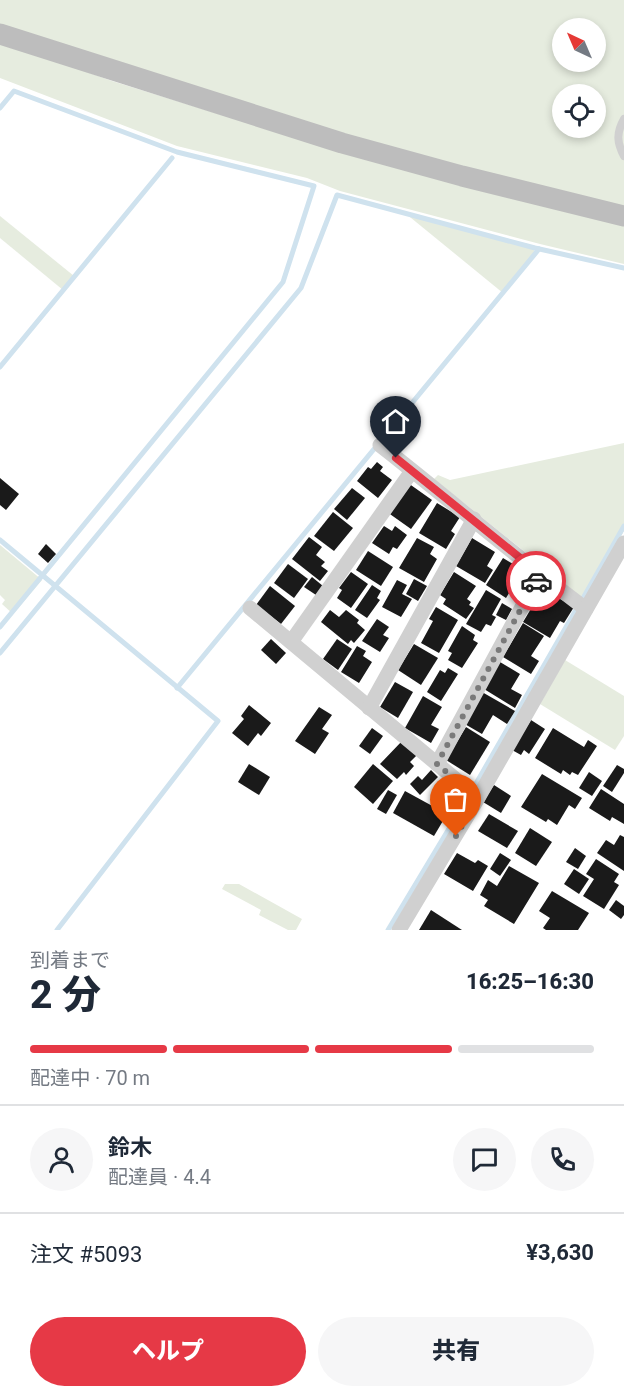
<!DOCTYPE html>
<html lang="ja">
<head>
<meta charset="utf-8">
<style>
	:root { --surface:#fff; --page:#f6f6f7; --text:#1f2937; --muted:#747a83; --line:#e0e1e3; --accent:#e63946 }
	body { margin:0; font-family:Roboto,"Noto Sans JP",sans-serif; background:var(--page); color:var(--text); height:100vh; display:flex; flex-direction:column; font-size:22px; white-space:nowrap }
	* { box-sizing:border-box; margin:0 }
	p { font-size:20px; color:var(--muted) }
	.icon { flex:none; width:33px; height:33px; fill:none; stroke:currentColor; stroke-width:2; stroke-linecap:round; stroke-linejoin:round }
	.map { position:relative; height:930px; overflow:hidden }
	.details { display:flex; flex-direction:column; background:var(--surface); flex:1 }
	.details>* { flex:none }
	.needle { width:39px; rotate:316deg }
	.controls { position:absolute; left:552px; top:18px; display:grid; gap:12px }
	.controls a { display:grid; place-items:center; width:54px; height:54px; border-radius:50%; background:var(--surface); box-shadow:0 3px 9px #0003; font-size:30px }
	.pin { position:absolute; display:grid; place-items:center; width:51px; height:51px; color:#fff; margin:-62px -26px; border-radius:50% 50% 50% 0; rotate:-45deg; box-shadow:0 0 6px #0007 }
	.pin .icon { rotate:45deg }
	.courier { position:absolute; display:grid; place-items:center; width:60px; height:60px; margin:-30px; border:4px solid #e63946; border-radius:50%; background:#fff; color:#222; box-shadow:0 2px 8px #0007 }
	.head em { font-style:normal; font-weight:800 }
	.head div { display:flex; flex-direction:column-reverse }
	.head { display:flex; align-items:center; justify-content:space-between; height:102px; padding:0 30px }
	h1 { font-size:39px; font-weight:800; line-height:45px }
	.bar { display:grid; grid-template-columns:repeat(4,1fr); gap:9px 6px; align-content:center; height:72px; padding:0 30px }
	.bar i { height:8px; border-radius:4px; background:var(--line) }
	.bar .current { background:var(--accent) }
	.bar p { grid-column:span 4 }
	.line { display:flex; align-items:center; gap:15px; padding:0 30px; border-top:2px solid var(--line) }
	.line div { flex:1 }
	.round { display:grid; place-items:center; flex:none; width:63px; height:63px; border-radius:32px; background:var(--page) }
	.cta { display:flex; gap:12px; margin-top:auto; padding:12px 30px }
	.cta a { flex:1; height:69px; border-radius:36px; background:var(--accent); color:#fff; font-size:24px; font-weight:800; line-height:69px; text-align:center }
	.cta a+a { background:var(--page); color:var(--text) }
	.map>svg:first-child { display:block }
	.green { fill:#e6ecdf; fill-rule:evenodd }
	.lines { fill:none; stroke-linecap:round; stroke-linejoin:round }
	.stream { stroke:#cfe2ee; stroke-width:5 }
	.building { fill:#1a1a1a }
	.lane { stroke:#d0d0d0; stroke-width:8 }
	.street { stroke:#d0d0d0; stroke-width:15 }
	.secondary { stroke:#bdbdbd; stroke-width:21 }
	.done { stroke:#7a7a7a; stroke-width:6; stroke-dasharray:0 10.8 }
	.route { stroke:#e63946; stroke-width:8 }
</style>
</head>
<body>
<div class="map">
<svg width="624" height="930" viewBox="0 0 624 930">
	<rect width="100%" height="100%" fill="#fff"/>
	<!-- green -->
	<g class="green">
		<path d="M0,0H624V206L402,152L0,24ZM562,28H596V62H562ZM562,94H596V128H562Z"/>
		<polygon points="0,41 112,81 296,138 624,224 624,264 540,244 340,191 307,178 177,146 0,78"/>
		<polygon points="405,213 535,248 533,257 503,293"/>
		<polygon points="0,216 74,276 63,290 0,238"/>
		<polygon points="624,443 624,531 585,600 434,479 438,475 450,480"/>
		<polygon points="0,545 42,580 13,614 2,604 5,600 0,595"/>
		<polygon points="565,660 624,696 624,736 615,750 540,704"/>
		<polygon points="225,884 239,884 302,919 296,930 288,930 259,915 261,910 222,889"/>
	</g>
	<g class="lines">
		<!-- stream -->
		<g class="stream">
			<polyline points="0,108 14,91 177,152 314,186 283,282 0,627"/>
			<polyline points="0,367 172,158"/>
			<polyline points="0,540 218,721 57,930"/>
			<polyline points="582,600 624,526"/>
			<polyline points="0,653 301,288 337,195 535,248 624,268"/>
			<polyline points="177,688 539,249"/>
			<polyline points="474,787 577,608"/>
			<polyline points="388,930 468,797"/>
		</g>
	</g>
	<!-- building -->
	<g class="building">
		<polygon points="377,462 383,467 380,471 392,480 378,498 357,481 368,467 371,469"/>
		<polygon points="0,478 19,494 6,510 0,505"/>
		<polygon points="408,483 432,500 411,529 387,512"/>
		<polygon points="352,488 365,498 347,520 334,509"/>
		<polygon points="437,503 460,517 451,531 455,534 446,549 419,533"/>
		<polygon points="333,512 353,528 334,551 314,536"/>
		<polygon points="384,526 392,531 395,526 407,535 397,549 393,547 389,554 372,543"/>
		<polygon points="309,537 322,547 316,555 325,562 321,566 328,571 320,581 292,559"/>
		<polygon points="417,538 434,547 430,554 437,559 424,582 399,568"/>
		<polygon points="472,538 495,552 487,566 493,570 485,583 456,566"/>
		<polygon points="46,544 56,554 48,563 38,554"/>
		<polygon points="368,551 393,567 381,586 356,570"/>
		<polygon points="503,558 521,569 514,581 516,582 506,598 486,585"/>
		<polygon points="288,564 308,579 294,598 274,583"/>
		<polygon points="351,572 368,584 351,608 337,598 342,590 339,588"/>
		<polygon points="454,572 476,586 467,599 471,602 469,605 474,608 466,619 443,604 446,599 440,595"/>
		<polygon points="312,577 323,586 316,595 304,587"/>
		<polygon points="414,579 427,586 418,601 406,594"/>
		<polygon points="397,580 407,585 402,594 412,599 401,617 382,607"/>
		<polygon points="372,585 381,591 377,598 380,600 367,618 355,610"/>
		<polygon points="270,586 295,606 281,624 256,605"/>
		<polygon points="543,589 574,607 564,623 560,621 550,638 523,622"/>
		<polygon points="486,590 501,599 492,615 496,617 491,626 486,624 481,632 466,624"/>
		<polygon points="502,603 512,609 506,620 496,615"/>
		<polygon points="436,607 458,620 439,653 421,643 433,621 429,619"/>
		<polygon points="330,610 339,617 346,610 359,620 357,623 365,630 354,643 351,640 348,644 321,622"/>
		<polygon points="377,619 389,627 383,635 389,638 380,652 362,641"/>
		<polygon points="523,623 544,636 531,656 539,661 531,674 503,657"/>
		<polygon points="462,626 475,635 473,640 478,643 462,668 448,660 452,653 448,651"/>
		<polygon points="271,639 286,653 276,664 261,650"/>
		<polygon points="337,639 352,649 338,670 323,659"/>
		<polygon points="414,644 438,658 421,685 398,670"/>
		<polygon points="357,646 366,651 363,656 372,662 359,683 341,672"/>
		<polygon points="500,662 520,674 511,689 522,695 515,708 484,689"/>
		<polygon points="448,668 458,674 441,701 427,692 440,670 445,673"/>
		<polygon points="395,682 413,692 398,718 380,707"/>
		<polygon points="482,692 515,711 507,724 493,715 482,734 463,723"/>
		<polygon points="423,696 442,707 431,725 439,729 431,743 405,728"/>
		<polygon points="249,705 271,723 261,736 258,733 248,746 232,733 244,719 241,716"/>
		<polygon points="319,707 332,715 322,729 329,733 315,754 295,741"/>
		<polygon points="531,720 545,729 529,754 524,750 521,755 512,750"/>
		<polygon points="466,727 490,742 470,775 446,760"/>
		<polygon points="372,728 383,736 370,754 359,746"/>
		<polygon points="553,728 584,747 588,740 597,746 578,775 572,772 570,775 563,770 561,774 535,758"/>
		<polygon points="402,741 417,755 410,762 414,766 406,775 404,772 397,779 380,764"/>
		<polygon points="249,764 270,777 259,795 238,782"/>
		<polygon points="373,764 393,781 373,804 354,787"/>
		<polygon points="617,765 624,769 624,773 612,792 603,786"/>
		<polygon points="431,770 438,777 420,795 410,784 418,776 422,780"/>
		<polygon points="589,772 602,781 592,796 579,788"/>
		<polygon points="542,774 582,798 575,809 569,805 557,825 548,819 546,822 521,807"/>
		<polygon points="494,785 511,796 501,813 483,802"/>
		<polygon points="601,789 624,804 624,824 612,817 610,821 589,808"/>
		<polygon points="388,790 397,795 386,814 377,809"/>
		<polygon points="405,791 447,814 434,836 393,813"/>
		<polygon points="489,814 518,831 507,848 478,831"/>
		<polygon points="530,828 552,842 536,866 515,853"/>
		<polygon points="620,835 624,837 624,871 597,853 606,840 614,845"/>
		<polygon points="575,848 586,856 578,869 566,862"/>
		<polygon points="457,853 475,863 478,860 488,866 473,891 444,874"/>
		<polygon points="500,853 511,860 500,876 490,869"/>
		<polygon points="596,859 619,874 614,882 619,885 604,909 583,896 594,879 586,874"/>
		<polygon points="509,866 539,883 514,924 484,906 488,900 480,895 488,880 497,886"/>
		<polygon points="574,869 589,879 579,894 564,884"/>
		<polygon points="552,891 589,913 578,930 546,930 543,928 550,918 539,911"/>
		<polygon points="616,900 624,906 624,915 621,919 609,910"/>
		<polygon points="431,910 462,930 419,930"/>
	</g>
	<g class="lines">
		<!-- lane -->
		<path class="lane" d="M624,119C616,133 617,143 624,156"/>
		<!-- street -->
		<g class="street">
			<path d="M380,445C449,499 515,556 586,609"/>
			<polyline points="250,608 478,798"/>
			<polyline points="291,642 412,471"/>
			<polyline points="369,708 474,519"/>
			<polyline points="437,764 540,574"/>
			<polyline points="399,930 478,798 624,543"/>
		</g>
		<!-- secondary -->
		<polyline class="secondary" points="0,34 342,143 462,176 624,216"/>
	</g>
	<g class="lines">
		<!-- done -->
		<polyline class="done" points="456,836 478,798 437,764 536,581"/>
		<!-- route -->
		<polyline class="route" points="396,458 540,574 536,581"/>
	</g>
</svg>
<div class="controls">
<a><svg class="needle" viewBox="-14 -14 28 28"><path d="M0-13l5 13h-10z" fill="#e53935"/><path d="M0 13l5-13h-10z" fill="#747a83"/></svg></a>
<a><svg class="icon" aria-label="locate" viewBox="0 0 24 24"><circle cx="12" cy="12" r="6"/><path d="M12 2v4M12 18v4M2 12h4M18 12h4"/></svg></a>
</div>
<div class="pin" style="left:456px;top:836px;background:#ea580c"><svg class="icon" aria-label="bag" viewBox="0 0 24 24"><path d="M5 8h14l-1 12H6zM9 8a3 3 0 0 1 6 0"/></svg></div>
<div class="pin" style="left:396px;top:458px;background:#1f2937"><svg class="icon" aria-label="home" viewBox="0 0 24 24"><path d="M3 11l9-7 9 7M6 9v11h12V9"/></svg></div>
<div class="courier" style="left:536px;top:581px"><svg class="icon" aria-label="car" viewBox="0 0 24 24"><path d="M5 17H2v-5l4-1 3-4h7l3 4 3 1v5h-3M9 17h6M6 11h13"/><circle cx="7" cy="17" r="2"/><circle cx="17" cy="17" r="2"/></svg></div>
</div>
<section class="details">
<div class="head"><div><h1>2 分</h1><p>到着まで</p></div><em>16:25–16:30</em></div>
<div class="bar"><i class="current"></i><i class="current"></i><i class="current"></i><i></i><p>配達中 · 70 m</p></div>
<div class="line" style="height:108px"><a class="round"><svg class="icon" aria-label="person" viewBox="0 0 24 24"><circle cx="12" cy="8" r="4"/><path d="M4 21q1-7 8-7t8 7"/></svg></a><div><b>鈴木</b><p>配達員 · 4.4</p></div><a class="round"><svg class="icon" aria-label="chat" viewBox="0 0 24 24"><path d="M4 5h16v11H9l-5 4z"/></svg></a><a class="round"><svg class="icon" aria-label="phone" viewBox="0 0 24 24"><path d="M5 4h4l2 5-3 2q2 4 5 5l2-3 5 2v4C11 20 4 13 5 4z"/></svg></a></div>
<div class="line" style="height:78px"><div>注文 #5093</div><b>¥3,630</b></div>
<div class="cta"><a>ヘルプ</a><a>共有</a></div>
</section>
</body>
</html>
